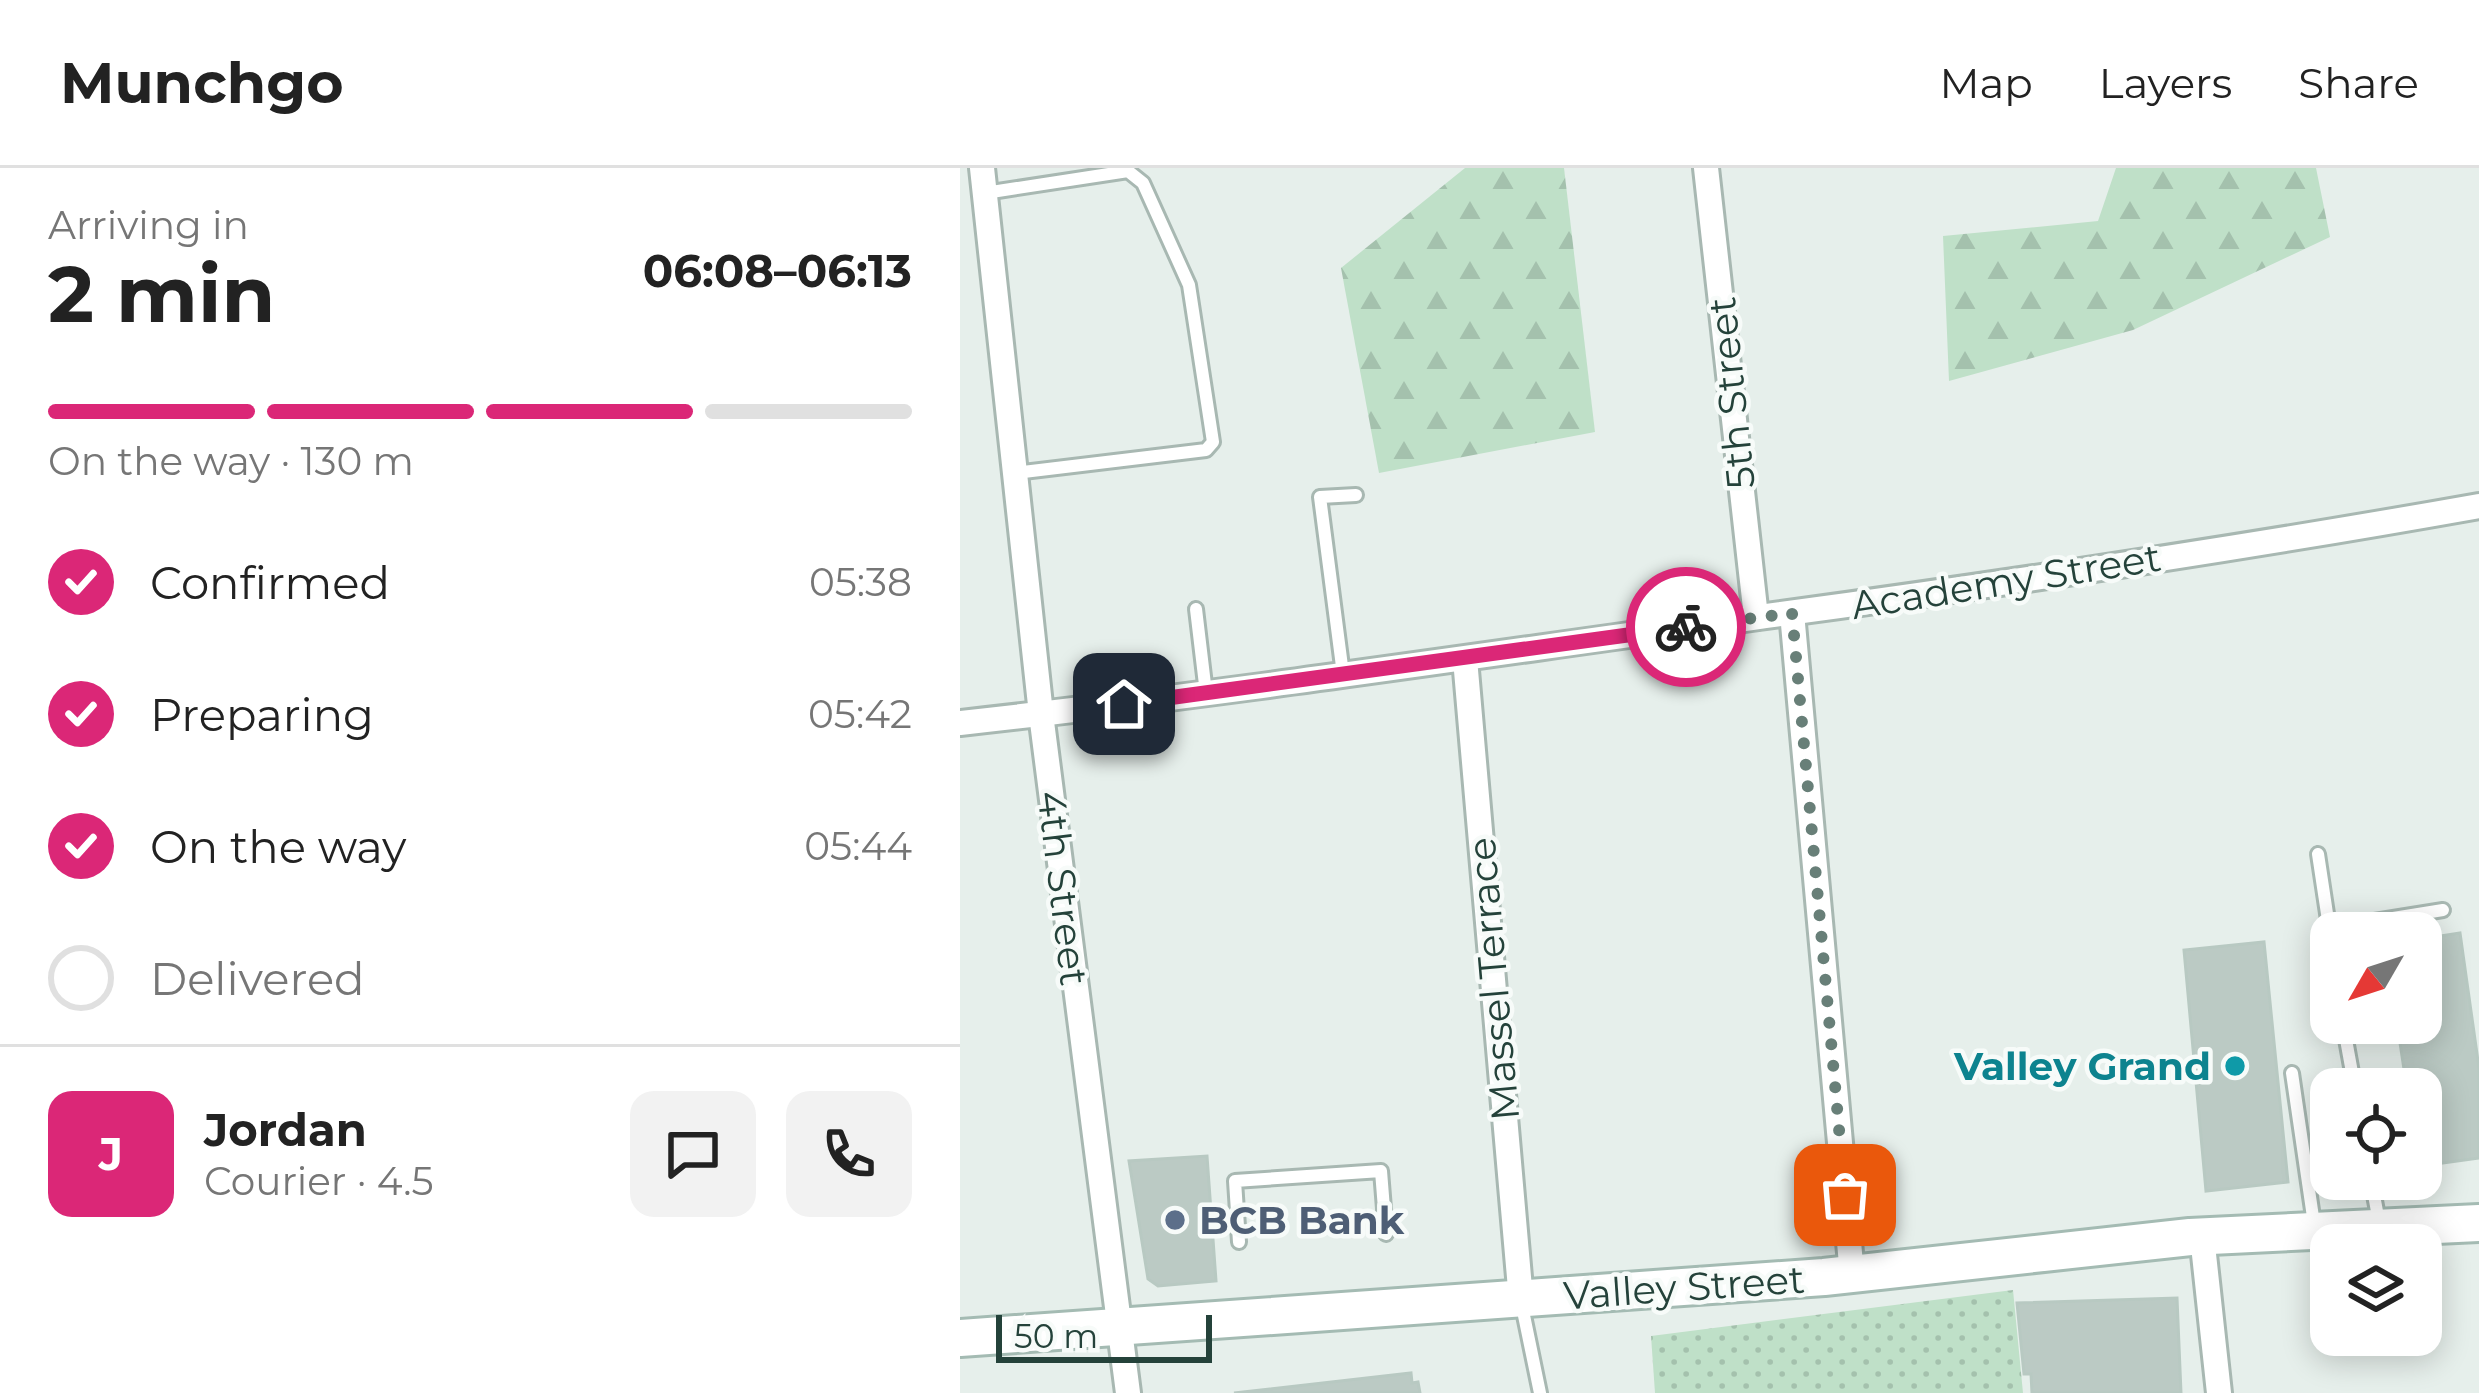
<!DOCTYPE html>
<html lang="en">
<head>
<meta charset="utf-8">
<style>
	:root { --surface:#fff; --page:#f2f2f2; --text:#222; --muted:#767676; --line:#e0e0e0; --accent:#db2777 }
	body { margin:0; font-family:Montserrat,sans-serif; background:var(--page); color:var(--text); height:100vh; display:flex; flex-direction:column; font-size:45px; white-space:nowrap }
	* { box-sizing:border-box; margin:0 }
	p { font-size:39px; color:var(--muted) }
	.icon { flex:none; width:66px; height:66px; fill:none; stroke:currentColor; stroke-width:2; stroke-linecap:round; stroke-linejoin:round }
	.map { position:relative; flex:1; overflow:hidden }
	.side { display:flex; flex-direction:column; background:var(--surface); width:960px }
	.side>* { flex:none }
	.needle { width:78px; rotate:231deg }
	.controls { position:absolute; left:1350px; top:744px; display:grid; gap:24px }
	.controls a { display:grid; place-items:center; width:132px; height:132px; border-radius:24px; background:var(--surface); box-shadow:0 6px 30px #0003; font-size:60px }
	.scale { position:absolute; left:36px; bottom:30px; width:216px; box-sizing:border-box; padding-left:12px; border:6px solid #24423a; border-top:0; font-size:33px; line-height:42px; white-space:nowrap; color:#24423a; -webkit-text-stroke:9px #f7fbf9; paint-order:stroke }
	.pin { position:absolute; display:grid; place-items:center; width:102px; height:102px; color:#fff; margin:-51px; border-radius:24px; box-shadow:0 6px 18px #0006 }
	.courier { position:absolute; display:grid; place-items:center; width:120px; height:120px; margin:-60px; border:9px solid #db2777; border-radius:50%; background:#fff; color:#222; box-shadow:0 3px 15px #0007 }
	.headline em { font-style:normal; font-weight:700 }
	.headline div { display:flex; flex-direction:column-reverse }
	.headline { display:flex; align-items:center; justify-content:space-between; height:204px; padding:0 48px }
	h1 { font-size:78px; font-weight:700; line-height:90px }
	.bar { display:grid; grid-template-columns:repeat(4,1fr); gap:18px 12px; align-content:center; height:144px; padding:0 48px }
	.bar i { height:15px; border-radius:9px; background:var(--line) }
	.bar .active { background:var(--accent) }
	.bar p { grid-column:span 4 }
	.line { display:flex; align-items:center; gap:30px; padding:0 48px; border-top:3px solid var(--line) }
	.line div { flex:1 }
	.round { display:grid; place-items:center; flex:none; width:126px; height:126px; border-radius:24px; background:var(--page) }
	ol { padding:0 48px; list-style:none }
	li { display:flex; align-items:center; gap:36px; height:132px }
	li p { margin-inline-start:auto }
	li .icon { padding:12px; border-radius:50%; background:var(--accent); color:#fff; stroke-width:4 }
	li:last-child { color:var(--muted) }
	li i { width:66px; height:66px; border:6px solid var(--line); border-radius:50% }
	header { display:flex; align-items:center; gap:72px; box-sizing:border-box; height:168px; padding:0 60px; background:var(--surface); border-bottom:3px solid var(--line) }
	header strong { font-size:57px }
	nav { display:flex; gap:66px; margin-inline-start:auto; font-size:42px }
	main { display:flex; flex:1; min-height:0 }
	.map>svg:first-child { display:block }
	.forest { fill:url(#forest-firs) }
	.park { fill:url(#park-dots) }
	.building { fill:#bbcac4; stroke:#b8c9c2; stroke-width:3 }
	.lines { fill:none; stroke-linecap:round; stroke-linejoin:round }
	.lane-casing { stroke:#a8b8b2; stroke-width:18 }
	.street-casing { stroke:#a8b8b2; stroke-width:30 }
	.secondary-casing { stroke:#a4bbb3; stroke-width:42 }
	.lane { stroke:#fff; stroke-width:12 }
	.street { stroke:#fff; stroke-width:24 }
	.secondary { stroke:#fff; stroke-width:36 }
	.done { stroke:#687f78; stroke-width:12; stroke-dasharray:0 21.6 }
	.route { stroke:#db2777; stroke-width:15 }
	.culture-dot { fill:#0f9aa8; stroke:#f7fbf9; stroke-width:4.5 }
	.service-dot { fill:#5c6f8a; stroke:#f7fbf9; stroke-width:4.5 }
	.labels { text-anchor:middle; stroke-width:9; stroke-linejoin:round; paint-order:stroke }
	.street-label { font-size:39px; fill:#24423a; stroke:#f7fbf9 }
	.culture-label { font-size:39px; font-weight:bold; fill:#0d838f; stroke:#f7fbf9; text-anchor:end }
	.service-label { font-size:39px; font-weight:bold; fill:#4e5e75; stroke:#f7fbf9; text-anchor:start }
</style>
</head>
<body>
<header>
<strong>Munchgo</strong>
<nav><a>Map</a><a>Layers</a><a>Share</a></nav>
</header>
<main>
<section class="side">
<div class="headline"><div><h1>2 min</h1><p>Arriving in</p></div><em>06:08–06:13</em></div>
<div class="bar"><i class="active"></i><i class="active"></i><i class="active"></i><i></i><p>On the way · 130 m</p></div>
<ol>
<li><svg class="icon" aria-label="check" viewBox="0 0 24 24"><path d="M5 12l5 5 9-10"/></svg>Confirmed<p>05:38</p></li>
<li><svg class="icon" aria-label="check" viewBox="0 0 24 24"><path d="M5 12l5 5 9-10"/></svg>Preparing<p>05:42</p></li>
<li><svg class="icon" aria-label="check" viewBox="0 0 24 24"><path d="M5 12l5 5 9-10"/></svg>On the way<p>05:44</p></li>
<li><i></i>Delivered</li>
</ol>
<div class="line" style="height:216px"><b class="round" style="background:var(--accent);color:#fff">J</b><div><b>Jordan</b><p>Courier · 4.5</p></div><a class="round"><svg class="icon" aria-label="chat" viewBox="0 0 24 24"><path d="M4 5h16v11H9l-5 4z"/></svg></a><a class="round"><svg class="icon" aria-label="phone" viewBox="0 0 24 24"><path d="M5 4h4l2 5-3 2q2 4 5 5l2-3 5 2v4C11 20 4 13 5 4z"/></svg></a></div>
</section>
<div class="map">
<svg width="1519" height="1225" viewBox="0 0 1519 1225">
	<defs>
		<pattern id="forest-firs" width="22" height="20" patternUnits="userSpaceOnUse" patternTransform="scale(3)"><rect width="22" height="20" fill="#bfe0c8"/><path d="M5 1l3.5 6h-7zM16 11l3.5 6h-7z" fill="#a4c1ad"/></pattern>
		<pattern id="park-dots" width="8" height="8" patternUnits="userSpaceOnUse" patternTransform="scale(3)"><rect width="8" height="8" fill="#bfe0c8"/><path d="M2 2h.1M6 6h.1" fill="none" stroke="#a4c1ad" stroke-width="1.8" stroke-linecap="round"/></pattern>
	</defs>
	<rect width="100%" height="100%" fill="#e6efeb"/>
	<!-- forest -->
	<g class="forest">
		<polygon points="505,0 604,0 635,264 419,305 381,100"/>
		<polygon points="1156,0 1356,0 1370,69 1173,162 989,213 983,68 1138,53"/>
	</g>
	<!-- park -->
	<polygon class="park" points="1053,1122 1063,1225 695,1225 691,1168"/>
	<!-- building -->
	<g class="building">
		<polygon points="1500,765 1519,900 1519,990 1461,998 1461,921 1447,921 1437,855 1461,855 1461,771"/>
		<polygon points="1304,774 1328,1014 1246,1023 1224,782"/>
		<polygon points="247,988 256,1113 198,1118 188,1111 169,993"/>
		<polygon points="1217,1130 1221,1225 1072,1225 1071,1206 1064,1206 1057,1135"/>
		<polygon points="451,1205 452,1215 458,1214 460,1225 274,1225"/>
	</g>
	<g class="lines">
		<!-- lane casing -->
		<g class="lane-casing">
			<g id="lane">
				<polyline points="25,25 168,3 183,15 229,117 253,274 246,282 55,305"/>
				<polyline points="236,441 246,525"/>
				<polyline points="383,506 360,329 396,327"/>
				<polyline points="1358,686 1371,772"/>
				<polyline points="1389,765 1402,755 1483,742"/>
				<polyline points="1383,855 1395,921"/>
				<polyline points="1332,905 1354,1056"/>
				<polyline points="1411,1011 1419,1054"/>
				<polyline points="279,1074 275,1013 421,1003 426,1066"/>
				<polyline points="561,1133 580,1225"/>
			</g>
		</g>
		<!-- street casing -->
		<g class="street-casing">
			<g id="street">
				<polyline points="22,0 81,546 168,1225"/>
				<polyline points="746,0 796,449"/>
				<polyline points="832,445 892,1107"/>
				<polyline points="505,491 561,1132"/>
				<path d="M0,555C265,526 528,486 792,450C1035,417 1278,381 1519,338"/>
				<polyline points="1242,1068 1259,1225"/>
			</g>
		</g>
		<!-- secondary casing -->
		<g class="secondary-casing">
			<polyline id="secondary" points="0,1170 864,1109 1230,1069 1519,1055"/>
		</g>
		<!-- lane -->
		<use href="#lane" class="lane"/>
		<!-- street -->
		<use href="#street" class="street"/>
		<!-- secondary -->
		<use href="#secondary" class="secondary"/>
	</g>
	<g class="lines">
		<!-- done -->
		<polyline class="done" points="726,459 832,445 885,1027"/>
		<!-- route -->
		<polyline class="route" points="164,536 726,459"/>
	</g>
	<!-- markers -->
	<circle class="culture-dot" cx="1275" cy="898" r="12"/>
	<circle class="service-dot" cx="215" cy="1052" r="12"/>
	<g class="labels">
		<!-- street labels -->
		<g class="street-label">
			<text transform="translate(771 225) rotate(-96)" y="14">5th Street</text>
			<text transform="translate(1046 413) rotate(-9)" y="14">Academy Street</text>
			<text transform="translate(103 720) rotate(83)" y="14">4th Street</text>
			<text transform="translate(533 811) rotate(-95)" y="14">Massel Terrace</text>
			<text transform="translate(724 1119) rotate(-4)" y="14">Valley Street</text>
		</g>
		<!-- culture labels -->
		<g class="culture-label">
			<text x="1251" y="912">Valley Grand</text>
		</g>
		<!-- service labels -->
		<g class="service-label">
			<text x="239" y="1066">BCB Bank</text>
		</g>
	</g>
</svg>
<div class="controls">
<a><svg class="needle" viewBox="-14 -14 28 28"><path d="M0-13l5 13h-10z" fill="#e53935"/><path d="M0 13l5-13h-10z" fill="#767676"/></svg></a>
<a><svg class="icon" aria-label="locate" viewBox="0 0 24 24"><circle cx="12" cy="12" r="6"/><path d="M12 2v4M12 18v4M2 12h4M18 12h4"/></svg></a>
<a><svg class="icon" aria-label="layers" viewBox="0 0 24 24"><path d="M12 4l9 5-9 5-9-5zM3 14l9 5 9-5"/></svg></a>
</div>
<div class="scale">50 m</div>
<div class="pin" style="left:885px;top:1027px;background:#ea580c"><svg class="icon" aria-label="bag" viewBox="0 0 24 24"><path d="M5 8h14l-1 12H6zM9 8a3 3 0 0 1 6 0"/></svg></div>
<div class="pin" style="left:164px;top:536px;background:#1f2937"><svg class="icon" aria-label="home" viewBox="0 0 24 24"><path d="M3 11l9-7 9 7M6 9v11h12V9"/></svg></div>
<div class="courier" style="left:726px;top:459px"><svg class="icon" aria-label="bike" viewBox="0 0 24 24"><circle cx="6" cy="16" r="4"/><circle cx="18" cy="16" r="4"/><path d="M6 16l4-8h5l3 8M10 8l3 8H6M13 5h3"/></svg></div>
</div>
</main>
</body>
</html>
